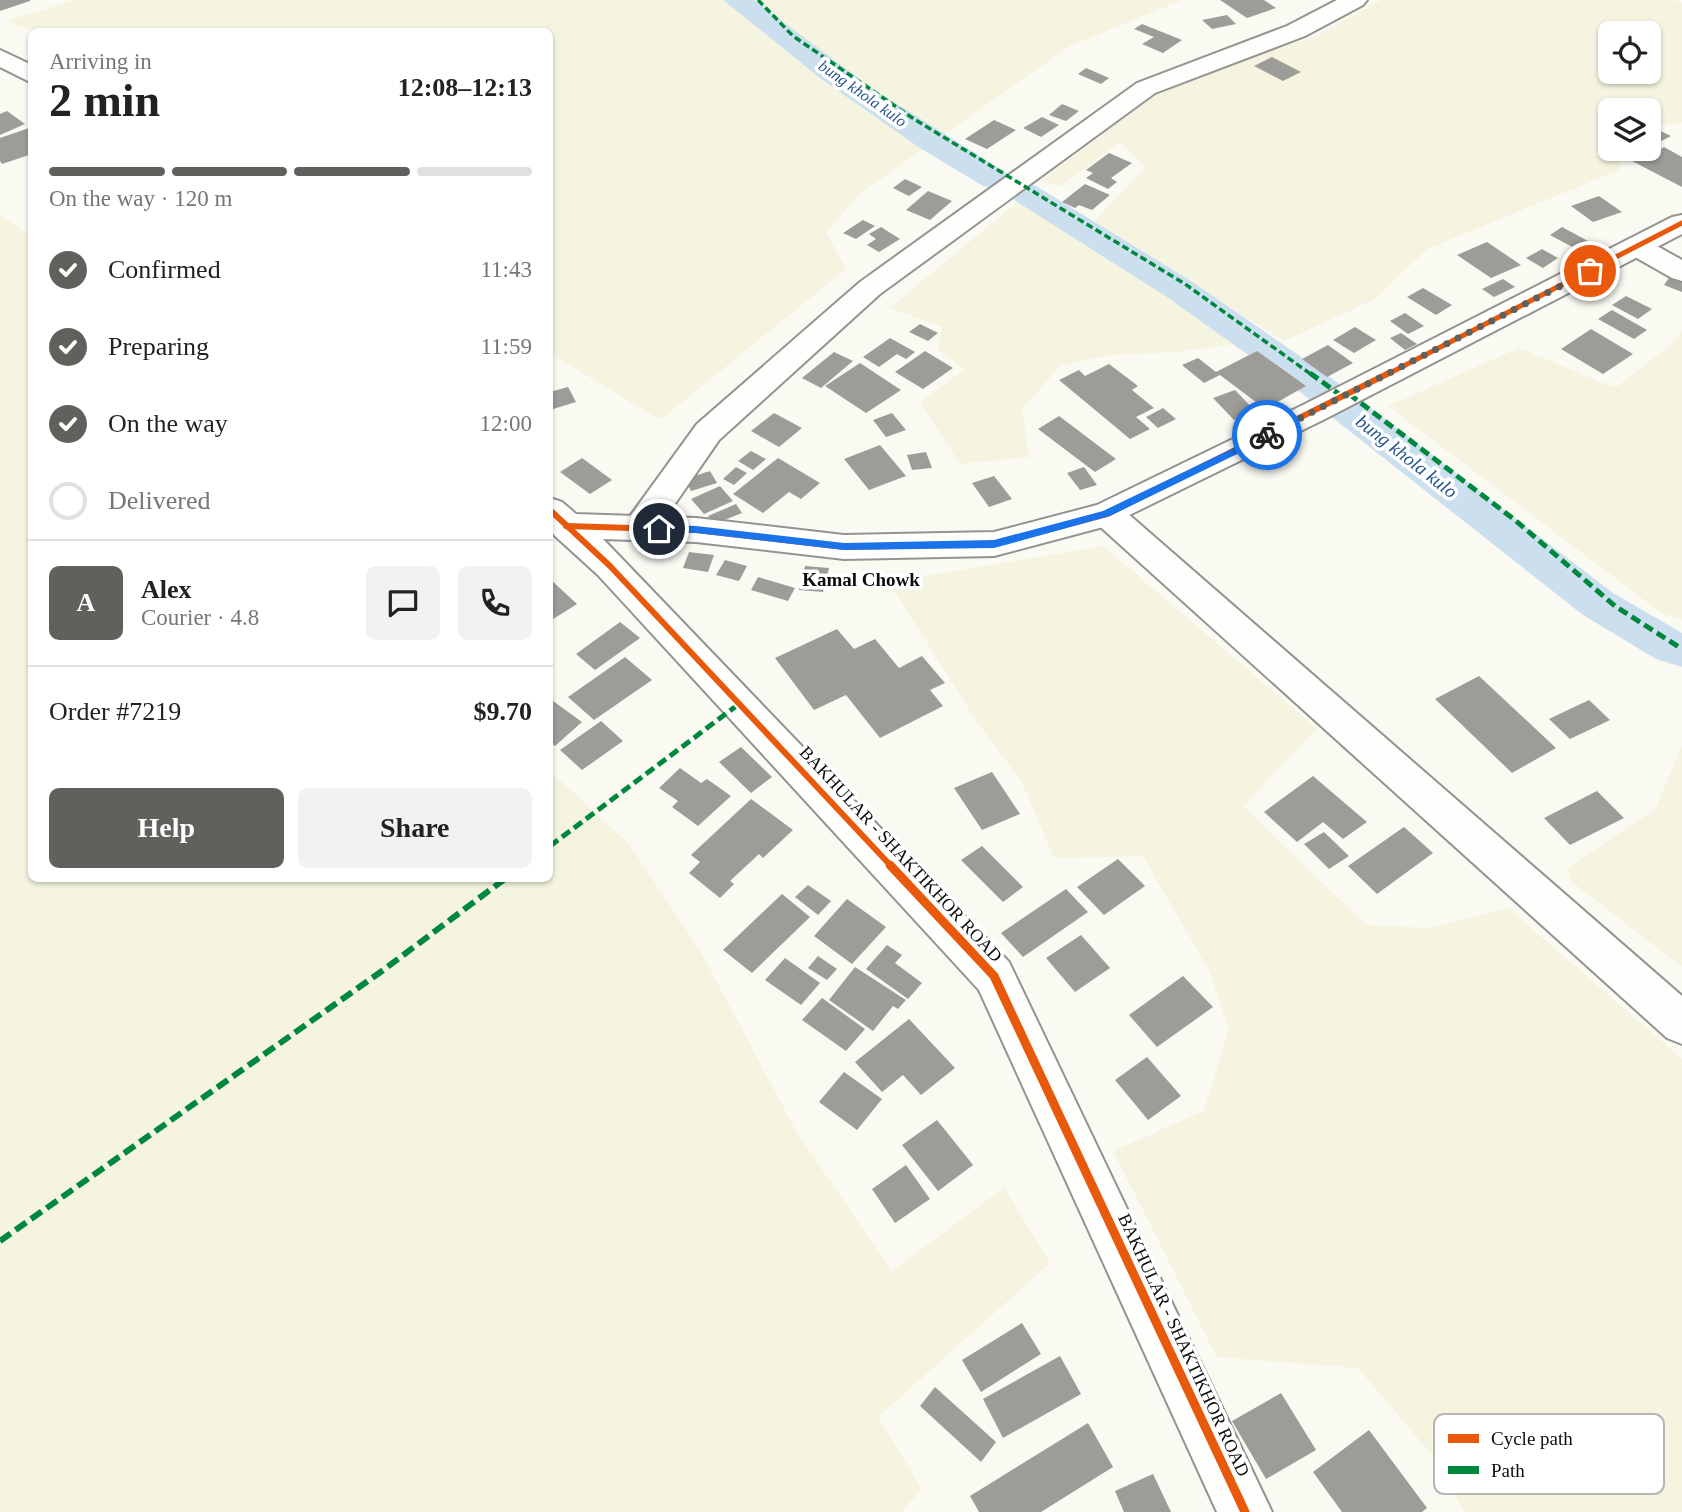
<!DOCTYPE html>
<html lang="en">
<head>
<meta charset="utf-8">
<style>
	:root { --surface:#fff; --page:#f2f2f2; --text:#222; --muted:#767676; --line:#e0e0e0; --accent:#60605d }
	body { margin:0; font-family:Georgia,serif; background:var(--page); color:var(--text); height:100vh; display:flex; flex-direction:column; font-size:26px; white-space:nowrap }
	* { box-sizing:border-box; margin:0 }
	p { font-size:23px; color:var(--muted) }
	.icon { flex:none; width:38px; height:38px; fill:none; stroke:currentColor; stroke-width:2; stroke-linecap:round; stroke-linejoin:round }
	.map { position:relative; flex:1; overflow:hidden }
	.drawer { position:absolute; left:28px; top:28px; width:525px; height:854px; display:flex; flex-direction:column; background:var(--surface); border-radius:10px; box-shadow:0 2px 5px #0004 }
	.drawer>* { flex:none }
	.controls { position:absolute; left:1598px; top:21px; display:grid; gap:14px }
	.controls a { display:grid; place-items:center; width:63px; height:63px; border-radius:10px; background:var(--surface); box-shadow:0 2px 5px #0004; font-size:35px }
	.pin { position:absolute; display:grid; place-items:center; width:60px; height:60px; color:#fff; margin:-30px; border:4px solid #fff; border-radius:50%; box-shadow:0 2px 7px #0007 }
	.courier { position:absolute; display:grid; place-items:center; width:70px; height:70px; margin:-35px; border:5px solid #1a73e8; border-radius:50%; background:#fff; color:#222; box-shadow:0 2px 9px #0007 }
	.head em { font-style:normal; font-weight:800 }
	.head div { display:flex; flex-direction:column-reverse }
	.head { display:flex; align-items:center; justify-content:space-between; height:119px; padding:0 21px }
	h1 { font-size:46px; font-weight:800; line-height:52px }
	.bar { display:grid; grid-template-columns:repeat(4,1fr); gap:10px 7px; align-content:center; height:84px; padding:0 21px }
	.bar i { height:9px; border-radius:5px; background:var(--line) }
	.bar .current { background:var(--accent) }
	.bar p { grid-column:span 4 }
	.line { display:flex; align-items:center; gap:18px; padding:0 21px; border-top:2px solid var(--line) }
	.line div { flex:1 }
	.round { display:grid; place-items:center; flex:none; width:74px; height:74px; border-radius:10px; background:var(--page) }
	ol { padding:0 21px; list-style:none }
	li { display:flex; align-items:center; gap:21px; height:77px }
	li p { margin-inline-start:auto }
	li .icon { padding:7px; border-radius:50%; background:var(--accent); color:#fff; stroke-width:4 }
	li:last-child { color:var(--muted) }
	li i { width:38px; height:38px; border:4px solid var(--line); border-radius:50% }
	.button { display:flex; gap:14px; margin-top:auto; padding:14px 21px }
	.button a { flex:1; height:80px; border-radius:10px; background:var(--accent); color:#fff; font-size:28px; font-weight:800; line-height:80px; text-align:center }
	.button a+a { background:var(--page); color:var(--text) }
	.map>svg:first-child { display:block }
	.farmland { fill:#f4f4e0; fill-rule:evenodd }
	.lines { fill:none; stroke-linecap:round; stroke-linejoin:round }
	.canal { fill:#ccdfef; fill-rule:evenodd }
	.building { fill:#9d9c97 }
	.minor-casing { stroke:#949390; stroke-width:4 }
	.tertiary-casing { stroke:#949390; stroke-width:4 }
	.minor { fill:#fefefd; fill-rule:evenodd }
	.tertiary { fill:#fefefd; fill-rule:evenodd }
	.quiet-far2 { stroke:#00873e; stroke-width:3.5; stroke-dasharray:7 3.5; stroke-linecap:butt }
	.quiet-far1 { stroke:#00873e; stroke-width:5; stroke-dasharray:10 5; stroke-linecap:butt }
	.quiet { stroke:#00873e; stroke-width:6; stroke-dasharray:13 6; stroke-linecap:butt }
	.cycleway-far2-casing { stroke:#fff; stroke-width:9 }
	.cycleway-far1-casing { stroke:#fff; stroke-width:10 }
	.cycleway-casing { stroke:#fff; stroke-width:13 }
	.cycleway-far2 { stroke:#e8590c; stroke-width:5 }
	.cycleway-far1 { stroke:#e8590c; stroke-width:6 }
	.cycleway { stroke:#e8590c; stroke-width:9 }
	.route { fill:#1a73e8 }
	.done { stroke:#60605d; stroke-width:7; stroke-dasharray:0 12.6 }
	.labels { text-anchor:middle; stroke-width:7; stroke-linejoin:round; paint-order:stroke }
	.far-water-label { font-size:16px; font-style:italic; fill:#26538f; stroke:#fff }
	.street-label { font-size:18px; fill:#0d0d0d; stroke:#fff }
	.water-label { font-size:19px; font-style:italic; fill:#26538f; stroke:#fff }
	.neighbourhood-label { font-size:19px; font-weight:bold; fill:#0d0d0d; stroke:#fff }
	.key { fill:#fff; stroke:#b6b6b6; stroke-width:2 }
	.key-label { font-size:19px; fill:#0d0d0d }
</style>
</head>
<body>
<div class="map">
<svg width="1682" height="1512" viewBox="0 0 1682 1512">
	<rect width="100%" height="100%" fill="#faf9f2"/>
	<!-- farmland -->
	<g class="farmland">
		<polygon points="76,0 1182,0 1070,46 863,191 826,232 846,269 660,420 550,353 550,32 38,32 6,21"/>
		<path d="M1381,0H1673L1682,3V123L1649,124L1648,110H1610V149H1623L1619,170L1427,249L1375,299L1284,341L1093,223L1145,167L1120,142L1060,186L1040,181L1153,97L1224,65L1314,37ZM1610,33H1648V72H1610Z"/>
		<polygon points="1020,200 1240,343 1178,352 1109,355 1060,366 1022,409 1029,457 960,464 920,402 964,370 938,349 942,327 890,308"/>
		<polygon points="0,216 32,236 32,878 550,878 550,771 629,844 702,954 797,1133 892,1271 1004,1188 1050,1263 878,1417 922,1489 901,1512 0,1512"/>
		<polygon points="1682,331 1682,620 1660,612 1388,406 1519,348 1615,388 1671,345"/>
		<polygon points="1103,546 1317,729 1243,806 1366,925 1428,928 1508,908 1682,1059 1682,1512 1464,1512 1440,1464 1358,1368 1217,1357 1113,1151 1204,1111 1229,1029 1210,972 1143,856 1054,858 1022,782 977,722 889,582"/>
		<polygon points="1682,746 1682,967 1571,881 1568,868 1655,809"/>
	</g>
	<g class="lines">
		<!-- canal -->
		<g class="canal">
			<polygon points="723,0 754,0 873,89 1005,172 1010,179 1005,186 994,189 983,186 917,146 820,78"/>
			<polygon points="1025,183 1036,186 1191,281 1326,374 1613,593 1682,633 1682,667 1656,659 1583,615 1300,392 1167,297 1014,200 1009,193 1014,186"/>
		</g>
	</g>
	<!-- building -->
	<g class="building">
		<polygon points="0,0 30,0 30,1 0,11"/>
		<polygon points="1220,0 1264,0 1276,8 1247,18"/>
		<polygon points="1227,15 1236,24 1212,29 1202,20"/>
		<polygon points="1142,24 1182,40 1163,53 1142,44 1154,37 1134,29"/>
		<polygon points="1272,57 1301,72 1283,81 1254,66"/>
		<polygon points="1086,68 1109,78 1101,84 1078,74"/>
		<polygon points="1062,104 1079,111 1066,121 1049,115"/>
		<polygon points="7,111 25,124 0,135 0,114"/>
		<polygon points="1042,117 1059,125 1041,137 1023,128"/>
		<polygon points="994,120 1016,130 987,149 965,139"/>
		<polygon points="32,127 32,154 2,164 0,161 0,138"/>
		<polygon points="1656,129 1671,136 1648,148 1648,133"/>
		<polygon points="1664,147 1682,157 1682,187 1632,161 1652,150 1656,152"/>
		<polygon points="1109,153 1132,163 1111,178 1117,182 1108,189 1086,178 1093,173 1086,170"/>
		<polygon points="905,179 922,187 909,196 893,188"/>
		<polygon points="1085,184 1110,195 1092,210 1079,205 1075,208 1062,202"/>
		<polygon points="928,191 952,201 930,220 906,210"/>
		<polygon points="1599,196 1622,212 1593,222 1571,206"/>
		<polygon points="863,220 875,226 856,239 843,233"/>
		<polygon points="881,227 900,239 879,252 867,245 876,239 869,234"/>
		<polygon points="1562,227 1588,241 1576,249 1550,235"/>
		<polygon points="1487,242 1521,265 1491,278 1457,255"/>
		<polygon points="1542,249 1558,258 1543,268 1526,258"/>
		<polygon points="1673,272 1682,275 1682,292 1664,285"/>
		<polygon points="1503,279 1515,287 1494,297 1482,289"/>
		<polygon points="1423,288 1452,305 1436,315 1407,297"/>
		<polygon points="1626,296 1652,309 1638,319 1612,305"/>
		<polygon points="1612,310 1647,330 1634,339 1598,319"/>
		<polygon points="1405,313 1424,326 1408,334 1390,321"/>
		<polygon points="920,324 938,333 928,341 909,332"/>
		<polygon points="1355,327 1376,340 1354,353 1333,340"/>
		<polygon points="1591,329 1633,354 1603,374 1561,349"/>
		<polygon points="1401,333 1417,344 1405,350 1390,338"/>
		<polygon points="890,338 915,352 906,359 897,354 879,367 863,357"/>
		<polygon points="1328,345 1353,363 1327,377 1302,359"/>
		<polygon points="925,351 953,368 923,389 895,372"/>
		<polygon points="1257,351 1306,386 1265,409 1220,375 1204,383 1182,365 1198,358 1216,372"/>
		<polygon points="834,352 853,361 821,388 802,378"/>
		<polygon points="860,363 901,390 866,413 825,386"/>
		<polygon points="1109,364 1138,386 1132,390 1154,408 1136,417 1150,429 1130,439 1059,380 1079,370 1085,376"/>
		<polygon points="568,387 576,402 550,410 550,392"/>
		<polygon points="1235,390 1256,412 1234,420 1213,398"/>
		<polygon points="1163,408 1176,419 1158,428 1146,417"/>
		<polygon points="774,413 802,428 779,447 751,431"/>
		<polygon points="892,413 906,430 886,437 873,420"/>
		<polygon points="1059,416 1116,459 1095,472 1038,429"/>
		<polygon points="880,445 906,476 869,490 844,459"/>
		<polygon points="751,451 766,459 753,470 738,461"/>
		<polygon points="926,452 932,468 912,470 907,455"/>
		<polygon points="582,458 612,480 590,494 560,472"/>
		<polygon points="778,458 820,483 801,499 789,492 763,513 733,494"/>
		<polygon points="736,467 747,473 734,485 723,479"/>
		<polygon points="1084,467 1097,485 1080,490 1067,473"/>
		<polygon points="710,471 717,483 691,491 685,479"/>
		<polygon points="994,476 1012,499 989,507 972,483"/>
		<polygon points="720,486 733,501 704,514 691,499"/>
		<polygon points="736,504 742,513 714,524 708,516"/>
		<polygon points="689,552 714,555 708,572 683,568"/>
		<polygon points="725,560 747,566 739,581 716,575"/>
		<polygon points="805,566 829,568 823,592 799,590"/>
		<polygon points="758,577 795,588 788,601 751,590"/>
		<polygon points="550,579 577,604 550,621"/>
		<polygon points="620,622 640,638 595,670 576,654"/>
		<polygon points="837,629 854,649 875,639 899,668 922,656 945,683 930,690 943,706 880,738 846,695 814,710 775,658"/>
		<polygon points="625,657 652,680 594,720 568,697"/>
		<polygon points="1479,676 1556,748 1512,773 1435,699"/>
		<polygon points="1589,700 1610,720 1570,739 1549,719"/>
		<polygon points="553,701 582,722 555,746 550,742 550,705"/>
		<polygon points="601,721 623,741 582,770 560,750"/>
		<polygon points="741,747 772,777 751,793 719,762"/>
		<polygon points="680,768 701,783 707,779 731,796 698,826 672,807 678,801 659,788"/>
		<polygon points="992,772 1020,814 982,830 954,788"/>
		<polygon points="1313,776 1367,822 1343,839 1323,822 1297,842 1264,812"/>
		<polygon points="1597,791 1624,818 1570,845 1544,818"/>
		<polygon points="751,799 793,830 763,858 759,854 730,881 734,884 720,898 689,873 700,862 691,855"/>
		<polygon points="1404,827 1433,853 1377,894 1348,866"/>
		<polygon points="1324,832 1349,856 1329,869 1304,844"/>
		<polygon points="982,846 1023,887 1003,902 961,860"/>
		<polygon points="1118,859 1145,886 1104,915 1077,887"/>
		<polygon points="808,885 831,901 818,915 795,897"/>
		<polygon points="1066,889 1088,912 1023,957 1001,933"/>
		<polygon points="782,894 810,917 752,973 723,950"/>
		<polygon points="847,899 886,927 852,964 814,936"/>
		<polygon points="1081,935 1110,968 1075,992 1046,958"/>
		<polygon points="887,945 902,955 895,963 922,983 908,999 866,969"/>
		<polygon points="818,956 837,969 827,980 808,968"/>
		<polygon points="785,958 820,983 801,1005 765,980"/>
		<polygon points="855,967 906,1000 898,1009 893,1006 873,1031 829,1000"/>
		<polygon points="1183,976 1213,1007 1157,1047 1129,1015"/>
		<polygon points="822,998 865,1029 846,1051 802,1020"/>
		<polygon points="909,1019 955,1068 921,1095 903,1075 882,1092 855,1062"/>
		<polygon points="1147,1057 1181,1096 1148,1120 1115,1080"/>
		<polygon points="844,1072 882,1099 857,1130 819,1102"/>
		<polygon points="937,1120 973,1165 938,1191 902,1145"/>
		<polygon points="906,1165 930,1199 895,1223 872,1189"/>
		<polygon points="1022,1323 1041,1354 981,1392 962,1360"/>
		<polygon points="1060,1356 1081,1394 1003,1438 983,1399"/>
		<polygon points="935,1387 996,1442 981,1462 920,1406"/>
		<polygon points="1281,1393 1316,1450 1266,1479 1232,1421"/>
		<polygon points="1088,1423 1113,1467 1041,1512 979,1512 970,1496"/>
		<polygon points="1369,1430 1427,1508 1422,1512 1342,1512 1313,1472"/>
		<polygon points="1153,1474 1171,1512 1124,1512 1115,1491"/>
	</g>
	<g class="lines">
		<!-- minor casing -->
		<g class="minor-casing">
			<g id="minor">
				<polygon points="1337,0 1367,0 1363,5 1305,36 1155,93 880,294 719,440 652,537 640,540 628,537 623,528 628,519 697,424 860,282 1137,83 1287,26"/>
				<polygon points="1638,238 1648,241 1682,260 1682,281 1672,278 1628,253 1624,247 1628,241"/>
				<polygon points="1107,502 1119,506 1682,996 1682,1044 1667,1038 1095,522 1090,514 1095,506"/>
			</g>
		</g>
		<!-- tertiary casing -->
		<g class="tertiary-casing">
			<g id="tertiary">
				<polygon points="0,50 32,65 32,83 0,67"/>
				<polygon points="1682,215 1682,234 1325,419 1107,526 994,556 844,559 696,542 603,539 1009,962 1272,1512 1217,1512 979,990 598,575 554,535 550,529 550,498 562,502 576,514 696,518 844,535 994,532 1097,505 1303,405 1672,217"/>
			</g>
		</g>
		<!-- minor -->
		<use href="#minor" class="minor"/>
		<!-- tertiary -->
		<use href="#tertiary" class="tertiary"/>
		<!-- quiet-far2 -->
		<polyline class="quiet-far2" points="758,0 793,36 914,119 1185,284 1312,375"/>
		<!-- quiet-far1 -->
		<g class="quiet-far1">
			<polyline points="1310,373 1343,397"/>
			<polyline points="1349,394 1515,520 1615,606 1682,649"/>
			<polyline points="550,846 739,704"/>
		</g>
		<!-- quiet -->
		<polyline class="quiet" points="0,1241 382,971 506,878"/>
		<!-- cycleway-far2 casing -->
		<g class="cycleway-far2-casing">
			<polyline id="cycleway-far2" points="1386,375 1682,223"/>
		</g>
		<!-- cycleway-far1 casing -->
		<g class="cycleway-far1-casing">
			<g id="cycleway-far1">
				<polyline points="550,510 610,566 892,867"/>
				<polyline points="566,526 696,530 844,547 994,544 1107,514 1389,373"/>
			</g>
		</g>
		<!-- cycleway casing -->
		<g class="cycleway-casing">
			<polyline id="cycleway" points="890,865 994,976 1245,1512"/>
		</g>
		<!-- cycleway-far2 -->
		<use href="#cycleway-far2" class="cycleway-far2"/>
		<!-- cycleway-far1 -->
		<use href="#cycleway-far1" class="cycleway-far1"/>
		<!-- cycleway -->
		<use href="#cycleway" class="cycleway"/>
	</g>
	<!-- route -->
	<polygon class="route" points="1267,432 1272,435 1270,438 1110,516 994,548 844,550 696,533 659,532 654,529 659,525 696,526 844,543 994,540 1103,511"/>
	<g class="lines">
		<!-- done -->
		<polyline class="done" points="1267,435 1590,271"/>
	</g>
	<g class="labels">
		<!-- far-water labels -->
		<g class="far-water-label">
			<text transform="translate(863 93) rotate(35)" y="6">bung khola kulo</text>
		</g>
		<!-- street labels -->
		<g class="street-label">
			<text transform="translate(901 854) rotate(47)" y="6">BAKHULAR - SHAKTIKHOR ROAD</text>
			<text transform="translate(1184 1345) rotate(65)" y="6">BAKHULAR - SHAKTIKHOR ROAD</text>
		</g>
		<!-- water labels -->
		<g class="water-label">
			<text transform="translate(1407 456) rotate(38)" y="7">bung khola kulo</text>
		</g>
		<!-- neighbourhood labels -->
		<g class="neighbourhood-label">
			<text x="861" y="586">Kamal Chowk</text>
		</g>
	</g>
	<!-- legend -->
	<rect x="1434" y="1414" width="230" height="80" rx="10" class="key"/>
	<rect x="1448" y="1434" width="31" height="9" fill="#e8590c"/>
	<rect x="1448" y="1466" width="31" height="8" fill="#00873e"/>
	<g class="key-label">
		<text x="1491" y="1445">Cycle path</text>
		<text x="1491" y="1477">Path</text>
	</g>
</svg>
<div class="controls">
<a><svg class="icon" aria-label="locate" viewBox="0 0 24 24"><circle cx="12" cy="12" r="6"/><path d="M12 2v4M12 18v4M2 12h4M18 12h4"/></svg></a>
<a><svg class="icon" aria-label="layers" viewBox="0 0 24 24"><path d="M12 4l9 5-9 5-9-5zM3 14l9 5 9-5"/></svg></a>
</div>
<div class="pin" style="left:1590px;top:271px;background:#ea580c"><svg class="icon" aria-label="bag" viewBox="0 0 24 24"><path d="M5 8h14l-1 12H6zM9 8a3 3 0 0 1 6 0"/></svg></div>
<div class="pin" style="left:659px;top:529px;background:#1f2937"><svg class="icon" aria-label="home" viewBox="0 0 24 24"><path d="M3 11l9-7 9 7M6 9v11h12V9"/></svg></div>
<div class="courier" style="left:1267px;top:435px"><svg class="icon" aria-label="bike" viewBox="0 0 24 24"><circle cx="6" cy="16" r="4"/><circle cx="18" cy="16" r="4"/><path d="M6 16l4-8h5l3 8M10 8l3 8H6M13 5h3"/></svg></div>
<section class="drawer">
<div class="head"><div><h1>2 min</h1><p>Arriving in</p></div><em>12:08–12:13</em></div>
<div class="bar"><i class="current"></i><i class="current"></i><i class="current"></i><i></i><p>On the way · 120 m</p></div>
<ol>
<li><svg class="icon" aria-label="check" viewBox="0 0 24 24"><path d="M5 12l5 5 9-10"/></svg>Confirmed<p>11:43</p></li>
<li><svg class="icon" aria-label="check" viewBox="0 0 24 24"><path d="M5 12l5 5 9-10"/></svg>Preparing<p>11:59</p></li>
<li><svg class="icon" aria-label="check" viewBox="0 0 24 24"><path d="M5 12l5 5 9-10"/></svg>On the way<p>12:00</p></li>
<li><i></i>Delivered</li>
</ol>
<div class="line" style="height:126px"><b class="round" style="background:var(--accent);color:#fff">A</b><div><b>Alex</b><p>Courier · 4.8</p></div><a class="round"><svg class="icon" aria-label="chat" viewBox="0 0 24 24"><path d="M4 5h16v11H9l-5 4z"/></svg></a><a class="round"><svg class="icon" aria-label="phone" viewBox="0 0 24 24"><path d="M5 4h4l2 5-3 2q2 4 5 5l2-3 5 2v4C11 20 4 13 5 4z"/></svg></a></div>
<div class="line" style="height:91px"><div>Order #7219</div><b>$9.70</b></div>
<div class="button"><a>Help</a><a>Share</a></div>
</section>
</div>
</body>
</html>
